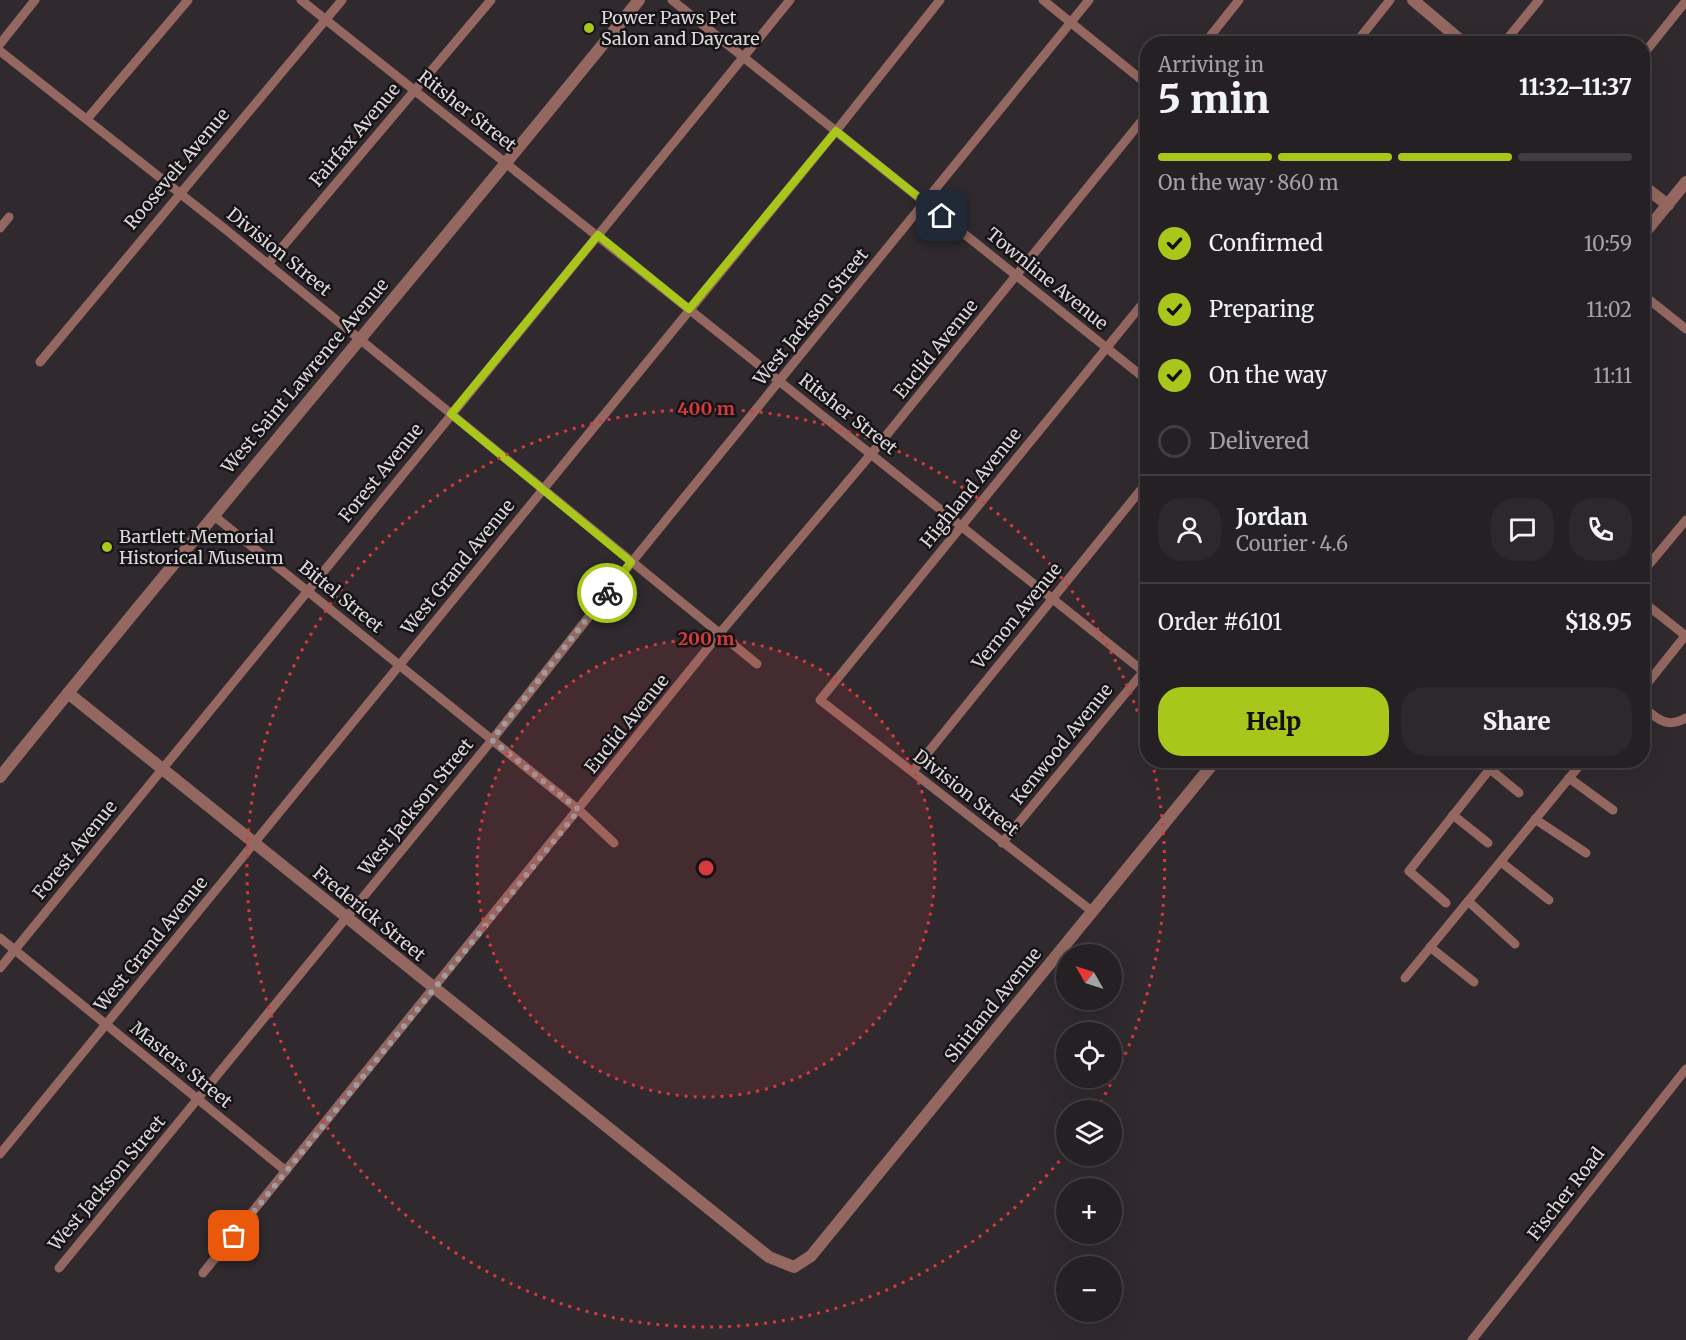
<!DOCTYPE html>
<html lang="en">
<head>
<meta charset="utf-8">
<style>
	:root { --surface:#242023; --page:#2c282b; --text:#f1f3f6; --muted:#a3a3a6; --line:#413e41; --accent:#a9c71a }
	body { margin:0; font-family:Merriweather,serif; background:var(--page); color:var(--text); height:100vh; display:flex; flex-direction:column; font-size:22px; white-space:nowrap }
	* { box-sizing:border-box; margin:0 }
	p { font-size:20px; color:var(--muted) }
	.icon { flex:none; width:33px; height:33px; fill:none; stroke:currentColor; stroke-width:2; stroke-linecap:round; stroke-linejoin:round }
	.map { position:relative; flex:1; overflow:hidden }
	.side { position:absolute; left:1140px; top:36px; width:510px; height:732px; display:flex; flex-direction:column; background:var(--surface); border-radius:24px; box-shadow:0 6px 24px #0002,0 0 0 2px var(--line) }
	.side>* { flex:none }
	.needle { width:39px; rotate:309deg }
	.fabs { position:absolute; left:1056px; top:944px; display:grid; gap:12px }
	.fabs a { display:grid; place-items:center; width:66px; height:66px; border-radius:50%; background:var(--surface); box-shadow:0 6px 24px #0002,0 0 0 2px var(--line); font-size:30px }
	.pin { position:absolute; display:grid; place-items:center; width:51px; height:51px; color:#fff; margin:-26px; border-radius:12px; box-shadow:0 3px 9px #0006 }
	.courier { position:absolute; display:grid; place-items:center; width:60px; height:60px; margin:-30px; border:4px solid #a9c71a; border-radius:50%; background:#fff; color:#222; box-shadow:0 2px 8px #0007 }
	.headline em { font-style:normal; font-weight:800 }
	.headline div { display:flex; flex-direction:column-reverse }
	.headline { display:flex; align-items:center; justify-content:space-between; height:102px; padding:0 18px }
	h1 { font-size:39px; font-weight:800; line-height:45px }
	.bar { display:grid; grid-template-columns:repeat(4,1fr); gap:9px 6px; align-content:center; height:72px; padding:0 18px }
	.bar i { height:8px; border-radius:4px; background:var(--line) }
	.bar .active { background:var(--accent) }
	.bar p { grid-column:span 4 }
	.line { display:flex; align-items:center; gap:15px; padding:0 18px; border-top:2px solid var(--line) }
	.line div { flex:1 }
	.round { display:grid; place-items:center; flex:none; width:63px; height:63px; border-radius:24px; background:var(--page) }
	ol { padding:0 18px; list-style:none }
	li { display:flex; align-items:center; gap:18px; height:66px }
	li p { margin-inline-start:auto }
	li .icon { padding:6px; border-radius:50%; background:var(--accent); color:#111; stroke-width:4 }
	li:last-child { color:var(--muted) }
	li i { width:33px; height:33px; border:3px solid var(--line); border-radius:50% }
	.action { display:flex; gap:12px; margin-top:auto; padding:12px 18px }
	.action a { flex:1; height:69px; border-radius:24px; background:var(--accent); color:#111; font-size:24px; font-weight:800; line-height:69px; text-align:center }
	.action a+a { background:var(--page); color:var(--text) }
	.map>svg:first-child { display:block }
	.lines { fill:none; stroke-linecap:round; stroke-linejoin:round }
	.minor { stroke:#946860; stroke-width:9 }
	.tertiary { stroke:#946860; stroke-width:12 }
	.done { stroke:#a09b9f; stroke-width:6; stroke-dasharray:0 10.8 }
	.route { stroke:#a9c71a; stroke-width:8 }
	.ring { fill:none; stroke:#d73a3a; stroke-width:3; stroke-dasharray:3 6 }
	.poi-dot { fill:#a9c71a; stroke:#161316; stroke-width:2 }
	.labels { text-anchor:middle; stroke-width:5; stroke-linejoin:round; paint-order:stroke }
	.poi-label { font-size:18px; fill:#dcd8dc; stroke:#161316; text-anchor:start }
	.street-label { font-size:18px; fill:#dcd8dc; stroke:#161316 }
	.centre { fill:#d73a3a; stroke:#161316; stroke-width:3 }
	.ring-label { font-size:18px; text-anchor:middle; font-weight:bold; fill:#d73a3a; stroke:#161316; stroke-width:5; stroke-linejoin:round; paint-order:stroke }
</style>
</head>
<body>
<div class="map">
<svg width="1686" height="1340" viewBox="0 0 1686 1340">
	<rect width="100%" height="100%" fill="#302a2f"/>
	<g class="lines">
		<!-- minor -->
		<g class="minor">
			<polyline points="301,0 1148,675"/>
			<polyline points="672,0 1148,381"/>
			<polyline points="1043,0 1148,85"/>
			<polyline points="0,44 35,0"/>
			<polyline points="1204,44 1239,0"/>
			<polyline points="1355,44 1390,0"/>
			<polyline points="1503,44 1539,0"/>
			<polyline points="0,51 225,229 757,664"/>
			<polyline points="1642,56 1686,1"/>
			<polyline points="87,119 188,0"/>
			<polyline points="0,228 9,217"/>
			<polyline points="268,264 491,0"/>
			<polyline points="1642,294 1686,329"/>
			<polyline points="40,362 342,0"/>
			<polyline points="213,515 579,810 614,843"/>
			<polyline points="1642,573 1686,520"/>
			<polyline points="1642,601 1686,636"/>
			<polyline points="1642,690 1685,636"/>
			<path d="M1642,706C1657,719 1667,729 1686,718"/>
			<polyline points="1490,769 1519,793"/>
			<polyline points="913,771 1148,481"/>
			<polyline points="1569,778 1613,810"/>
			<polyline points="1453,815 1488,843"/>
			<polyline points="1535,819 1586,853"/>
			<polyline points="1002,843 1148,666"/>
			<polyline points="1501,862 1549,900"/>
			<polyline points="1468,901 1515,944"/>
			<polyline points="1446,903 1409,871 1497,760"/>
			<polyline points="1093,912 820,700 1148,297"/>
			<polyline points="0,938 286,1171"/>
			<polyline points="1430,947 1474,982"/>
			<polyline points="0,968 790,0"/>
			<polyline points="1405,978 1584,760"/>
			<polyline points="0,1154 836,131 940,0"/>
			<polyline points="59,1268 492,740 631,563 1089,0"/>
			<polyline points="203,1273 720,633 872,453 1148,113"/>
			<polyline points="1472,1340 1686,1069"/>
		</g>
		<!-- tertiary -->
		<g class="tertiary">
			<polyline points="1413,0 1465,44"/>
			<polyline points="1642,185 1668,205"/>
			<polyline points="1642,236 1686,182"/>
			<polyline points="68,693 769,1257 794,1267 811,1256 1216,760"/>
			<path d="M0,777C210,516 428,261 639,0"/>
		</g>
	</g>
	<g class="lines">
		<!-- done -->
		<polyline class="done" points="234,1236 579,810 492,740 607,593"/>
		<!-- route -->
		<polyline class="route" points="607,593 631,562 451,414 598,235 689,309 836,131 942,216"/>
	</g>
	<!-- distance rings -->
	<circle cx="706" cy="868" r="229" fill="#d73a3a" fill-opacity=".12"/>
	<g class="ring">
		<circle cx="706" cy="868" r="229"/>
		<path d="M1065 1154A459 459 0 1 1 1147 741M1152 761A459 459 0 0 1 1097 1108"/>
	</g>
	<!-- markers -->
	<g class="poi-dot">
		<circle cx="589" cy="28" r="6"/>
		<circle cx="107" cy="547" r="6"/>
	</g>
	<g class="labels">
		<!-- poi labels -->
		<g class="poi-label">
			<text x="601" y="24">Power Paws Pet<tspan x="601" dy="21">Salon and Daycare</tspan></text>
			<text x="119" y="543">Bartlett Memorial<tspan x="119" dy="21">Historical Museum</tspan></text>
		</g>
		<!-- street labels -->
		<g class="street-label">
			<text transform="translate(467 111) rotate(38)" y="6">Ritsher Street</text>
			<text transform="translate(355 135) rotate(-50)" y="6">Fairfax Avenue</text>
			<text transform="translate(177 169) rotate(-50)" y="6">Roosevelt Avenue</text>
			<text transform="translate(279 252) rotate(39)" y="6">Division Street</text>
			<text transform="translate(1047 279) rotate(39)" y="6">Townline Avenue</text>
			<text transform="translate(811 317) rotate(-51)" y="6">West Jackson Street</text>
			<text transform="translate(936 349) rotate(-51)" y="6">Euclid Avenue</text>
			<text transform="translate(305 376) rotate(-50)" y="6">West Saint Lawrence Avenue</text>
			<text transform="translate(848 414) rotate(38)" y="6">Ritsher Street</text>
			<text transform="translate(381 473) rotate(-51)" y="6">Forest Avenue</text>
			<text transform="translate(971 488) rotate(-51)" y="6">Highland Avenue</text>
			<text transform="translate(458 567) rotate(-51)" y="6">West Grand Avenue</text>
			<text transform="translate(341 597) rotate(39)" y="6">Bittel Street</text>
			<text transform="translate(1017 616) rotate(-51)" y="6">Vernon Avenue</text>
			<text transform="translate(627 724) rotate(-51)" y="6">Euclid Avenue</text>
			<text transform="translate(1062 744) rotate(-51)" y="6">Kenwood Avenue</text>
			<text transform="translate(966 793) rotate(38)" y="6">Division Street</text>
			<text transform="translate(416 807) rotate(-51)" y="6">West Jackson Street</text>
			<text transform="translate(75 850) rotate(-51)" y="6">Forest Avenue</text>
			<text transform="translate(369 914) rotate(39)" y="6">Frederick Street</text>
			<text transform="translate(151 944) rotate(-51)" y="6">West Grand Avenue</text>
			<text transform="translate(993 1005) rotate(-51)" y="6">Shirland Avenue</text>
			<text transform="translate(181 1065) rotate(39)" y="6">Masters Street</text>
			<text transform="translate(107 1183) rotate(-50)" y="6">West Jackson Street</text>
			<text transform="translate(1566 1194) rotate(-52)" y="6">Fischer Road</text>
		</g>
	</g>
	<circle cx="706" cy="868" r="9" class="centre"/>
	<g class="ring-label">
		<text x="706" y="415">400 m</text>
		<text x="706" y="645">200 m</text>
	</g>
</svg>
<div class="fabs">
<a><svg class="needle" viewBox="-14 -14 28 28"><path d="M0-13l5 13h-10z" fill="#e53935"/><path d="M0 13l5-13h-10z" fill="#a3a3a6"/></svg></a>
<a><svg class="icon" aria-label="locate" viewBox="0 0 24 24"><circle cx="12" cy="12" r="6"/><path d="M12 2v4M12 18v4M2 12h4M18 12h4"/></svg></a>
<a><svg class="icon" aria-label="layers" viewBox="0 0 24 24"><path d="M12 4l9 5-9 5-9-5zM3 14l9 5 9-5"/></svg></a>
<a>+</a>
<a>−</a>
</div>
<div class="pin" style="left:234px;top:1236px;background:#ea580c"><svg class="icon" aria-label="bag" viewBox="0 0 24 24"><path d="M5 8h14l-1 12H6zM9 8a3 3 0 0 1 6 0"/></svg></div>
<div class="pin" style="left:942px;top:216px;background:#1f2937"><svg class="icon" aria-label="home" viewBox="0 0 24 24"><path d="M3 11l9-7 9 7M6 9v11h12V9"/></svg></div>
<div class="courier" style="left:607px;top:593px"><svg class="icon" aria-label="bike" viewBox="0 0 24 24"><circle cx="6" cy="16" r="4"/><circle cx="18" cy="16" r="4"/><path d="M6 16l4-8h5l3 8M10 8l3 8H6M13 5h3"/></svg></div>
<section class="side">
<div class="headline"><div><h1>5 min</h1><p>Arriving in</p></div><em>11:32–11:37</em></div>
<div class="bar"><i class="active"></i><i class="active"></i><i class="active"></i><i></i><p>On the way · 860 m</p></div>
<ol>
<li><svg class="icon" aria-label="check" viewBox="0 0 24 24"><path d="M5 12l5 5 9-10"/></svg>Confirmed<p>10:59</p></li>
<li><svg class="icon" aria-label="check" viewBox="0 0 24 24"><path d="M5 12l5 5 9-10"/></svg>Preparing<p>11:02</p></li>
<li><svg class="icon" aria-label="check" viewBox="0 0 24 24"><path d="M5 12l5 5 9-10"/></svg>On the way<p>11:11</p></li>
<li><i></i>Delivered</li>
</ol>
<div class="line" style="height:108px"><a class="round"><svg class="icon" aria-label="person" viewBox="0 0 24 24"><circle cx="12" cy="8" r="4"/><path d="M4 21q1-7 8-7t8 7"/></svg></a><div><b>Jordan</b><p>Courier · 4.6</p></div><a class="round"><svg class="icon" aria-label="chat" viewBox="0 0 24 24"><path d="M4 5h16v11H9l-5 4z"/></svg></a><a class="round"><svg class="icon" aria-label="phone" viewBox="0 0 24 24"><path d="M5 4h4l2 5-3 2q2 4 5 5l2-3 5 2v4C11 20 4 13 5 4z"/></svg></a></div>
<div class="line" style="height:78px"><div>Order #6101</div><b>$18.95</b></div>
<div class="action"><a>Help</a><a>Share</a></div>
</section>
</div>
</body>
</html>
